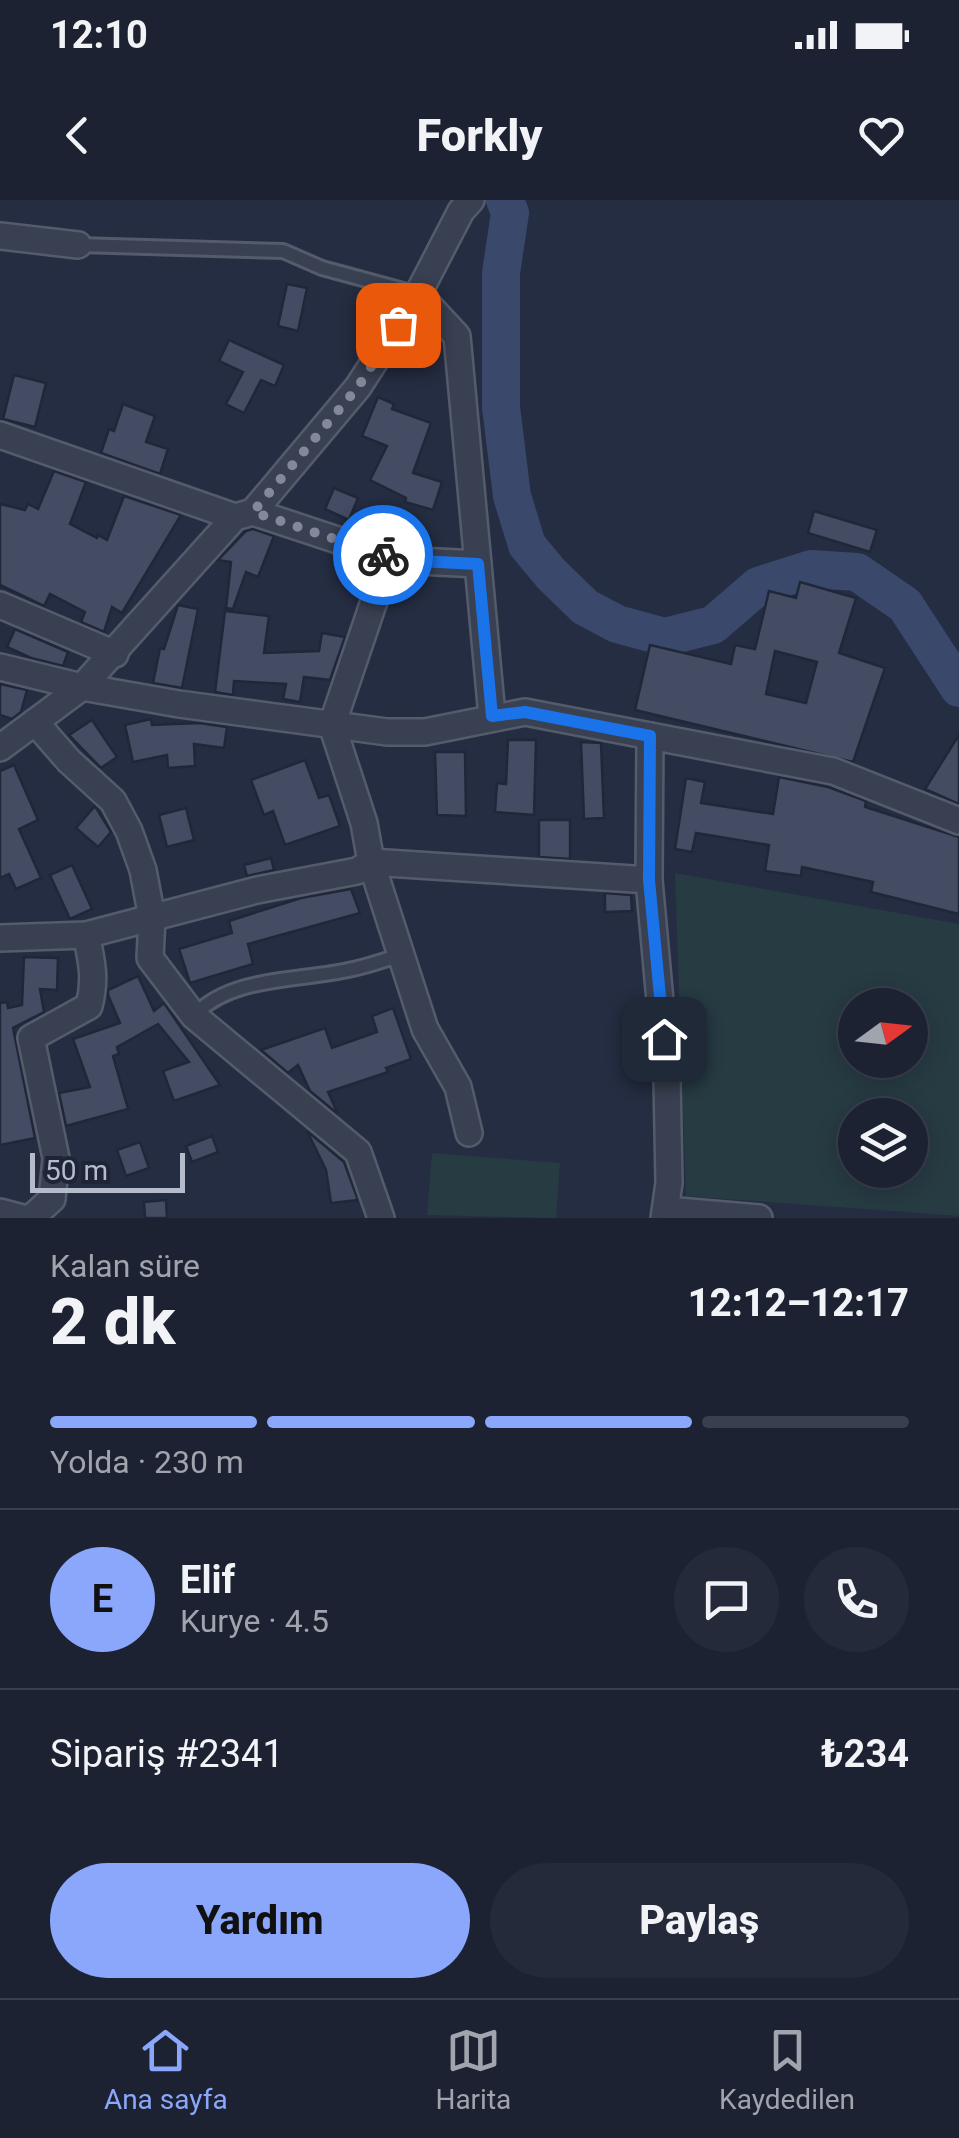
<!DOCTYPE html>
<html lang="tr">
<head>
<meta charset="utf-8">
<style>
	:root { --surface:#1c2232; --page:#252a3a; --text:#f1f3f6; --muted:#a0a4ac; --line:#3a3f4d; --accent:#8ba7fb }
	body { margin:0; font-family:Roboto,sans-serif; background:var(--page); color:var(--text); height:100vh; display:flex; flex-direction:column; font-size:38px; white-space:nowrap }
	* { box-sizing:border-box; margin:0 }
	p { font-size:32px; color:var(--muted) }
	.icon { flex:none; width:55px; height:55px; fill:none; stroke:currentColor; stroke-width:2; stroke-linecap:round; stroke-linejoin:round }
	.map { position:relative; height:1018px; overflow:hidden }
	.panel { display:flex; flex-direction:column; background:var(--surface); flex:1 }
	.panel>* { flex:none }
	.needle { width:65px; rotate:75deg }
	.controls { position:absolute; left:838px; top:788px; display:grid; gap:20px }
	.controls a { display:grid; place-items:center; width:90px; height:90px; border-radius:50%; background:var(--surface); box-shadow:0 5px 25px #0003,0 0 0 2px var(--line); font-size:50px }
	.scale { position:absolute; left:30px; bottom:25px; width:155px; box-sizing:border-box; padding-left:10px; border:5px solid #b6bbcb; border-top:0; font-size:28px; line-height:35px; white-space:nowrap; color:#b6bbcb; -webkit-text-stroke:8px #1e2537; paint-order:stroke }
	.pin { position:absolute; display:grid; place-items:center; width:85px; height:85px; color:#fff; margin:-42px; border-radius:20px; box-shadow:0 5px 15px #0006 }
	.courier { position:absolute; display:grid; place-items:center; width:100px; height:100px; margin:-50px; border:8px solid #1a73e8; border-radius:50%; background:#fff; color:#222; box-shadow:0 2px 12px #0007 }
	.summary em { font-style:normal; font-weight:800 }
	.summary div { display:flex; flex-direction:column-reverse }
	.summary { display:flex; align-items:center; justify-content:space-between; height:170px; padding:0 50px }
	h1 { font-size:65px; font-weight:800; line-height:75px }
	.bar { display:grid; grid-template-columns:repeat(4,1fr); gap:15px 10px; align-content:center; height:120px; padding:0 50px }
	.bar i { height:12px; border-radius:8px; background:var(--line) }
	.bar .active { background:var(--accent) }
	.bar p { grid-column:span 4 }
	.line { display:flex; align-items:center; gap:25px; padding:0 50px; border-top:2px solid var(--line) }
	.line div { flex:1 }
	.round { display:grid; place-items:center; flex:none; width:105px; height:105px; border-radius:52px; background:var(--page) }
	.button { display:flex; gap:20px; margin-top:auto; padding:20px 50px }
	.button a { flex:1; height:115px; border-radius:60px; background:var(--accent); color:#111; font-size:40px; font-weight:800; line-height:115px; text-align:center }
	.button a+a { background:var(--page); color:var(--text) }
	.status { display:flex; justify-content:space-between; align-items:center; height:70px; padding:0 50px; background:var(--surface); direction:ltr }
	.status svg { height:28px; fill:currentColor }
	header { display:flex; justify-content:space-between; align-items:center; height:130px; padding:0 50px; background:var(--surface); font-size:45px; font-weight:800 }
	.menu { display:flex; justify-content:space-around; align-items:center; height:140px; border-top:2px solid var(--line); background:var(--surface); font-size:28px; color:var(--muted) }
	.menu a { display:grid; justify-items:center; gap:5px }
	.menu .active { color:var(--accent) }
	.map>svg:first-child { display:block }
	.green { fill:#273b43; fill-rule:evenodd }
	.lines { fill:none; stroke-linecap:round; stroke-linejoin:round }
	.river { stroke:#3a486b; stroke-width:38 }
	.building { fill:#444c64; stroke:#202739; stroke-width:2.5; fill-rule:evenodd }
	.service-casing { stroke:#545b6b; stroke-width:18 }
	.minor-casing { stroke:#545b6b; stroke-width:30 }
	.service { stroke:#394051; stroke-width:12 }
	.minor { stroke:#394051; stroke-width:25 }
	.done { stroke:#83899b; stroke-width:10; stroke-dasharray:0 18 }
	.route { stroke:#1a73e8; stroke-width:12 }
</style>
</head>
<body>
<div class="status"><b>12:10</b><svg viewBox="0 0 49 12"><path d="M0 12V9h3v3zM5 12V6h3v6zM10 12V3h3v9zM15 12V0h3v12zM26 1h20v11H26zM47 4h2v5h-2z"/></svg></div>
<header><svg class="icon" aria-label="back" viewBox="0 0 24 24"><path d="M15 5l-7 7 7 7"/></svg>Forkly<svg class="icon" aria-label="heart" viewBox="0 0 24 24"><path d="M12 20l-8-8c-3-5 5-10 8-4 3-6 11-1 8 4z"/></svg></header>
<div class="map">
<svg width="959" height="1018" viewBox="0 0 959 1018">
	<rect width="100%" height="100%" fill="#252d42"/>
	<!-- green -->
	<g class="green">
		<path d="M675,673L959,724V1016L686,996ZM855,805H910V860H855ZM855,915H910V970H855Z"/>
		<polygon points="432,953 560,963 556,1018 427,1015"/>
	</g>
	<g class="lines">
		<!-- river -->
		<polyline class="river" points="505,0 510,13 501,73 501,207 512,296 527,345 551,374 585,407 617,424 665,437 713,425 758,386 811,369 857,372 905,405 959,488"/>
	</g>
	<!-- building -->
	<g class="building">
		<polygon points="287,84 307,88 298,131 278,126"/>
		<polygon points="229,140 284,165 275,186 261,180 244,213 226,204 243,172 219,161"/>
		<polygon points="14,175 46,183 35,227 3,219"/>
		<polygon points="378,197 394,204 392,209 431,223 413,273 442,282 433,310 405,302 406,298 370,280 387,246 362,236"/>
		<polygon points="123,204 155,216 146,242 168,249 160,274 101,253 109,229 114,231"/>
		<polygon points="54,271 86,282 70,324 97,338 98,335 107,340 124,296 181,315 122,413 112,407 104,432 81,422 85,412 50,394 44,406 0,385 0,304 25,310 28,304 38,309"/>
		<polygon points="334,288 358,298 349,320 325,309"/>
		<polygon points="814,311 877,330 870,352 808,333"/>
		<polygon points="253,329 274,336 258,377 246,372 233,409 226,408 231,362 218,360 246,331"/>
		<path d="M800,382L856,398L839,453L885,468L853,562L635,510L650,445L731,464L735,445L755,449L769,391L796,398ZM775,451L817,462L806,503L766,494Z"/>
		<polygon points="178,405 198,409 182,488 153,483 160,448 164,449"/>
		<polygon points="225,411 269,416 264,453 319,451 322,433 345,437 330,480 304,477 300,502 283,499 286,484 234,481 233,495 215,492"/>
		<polygon points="15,429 68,452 63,466 31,458 7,447"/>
		<polygon points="0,484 27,490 21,512 12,519 0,515"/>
		<polygon points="151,519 152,525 199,523 227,527 224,548 194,544 195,566 168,568 167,555 133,562 125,525"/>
		<polygon points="92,520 117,557 101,568 69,535"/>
		<polygon points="959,535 959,604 925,589"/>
		<polygon points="508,540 536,540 534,615 495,612 497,583 506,584"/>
		<polygon points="581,542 601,543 604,618 584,619"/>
		<polygon points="435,552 465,552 466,616 437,615"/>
		<polygon points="305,560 319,598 329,595 340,626 285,645 273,611 264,615 251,580"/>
		<polygon points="14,565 38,620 19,629 41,678 16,689 9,674 0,678 0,571"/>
		<polygon points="779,577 828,587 866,601 865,607 959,637 959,714 871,692 873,682 802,667 801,676 765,671 769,645 696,633 692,652 675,649 686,578 705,582 701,603 773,614"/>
		<polygon points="95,606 111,632 98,647 76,628"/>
		<polygon points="186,608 194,640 167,647 159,615"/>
		<polygon points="539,620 570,620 570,659 539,657"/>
		<polygon points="271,658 274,670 247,676 244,665"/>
		<polygon points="72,665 92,709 70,719 50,675"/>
		<polygon points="351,689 360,713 248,744 253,764 190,783 179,749 232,733 229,721 301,698"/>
		<polygon points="605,693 631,695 632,711 605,712"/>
		<polygon points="24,757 58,758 57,790 40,789 44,812 13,828 35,938 0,945 0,803 7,802 8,808 22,805"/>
		<polygon points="138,776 154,811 164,803 220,885 174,901 163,871 189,862 158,824 117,847 119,854 113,856 128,909 66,926 59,893 90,887 73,839 120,823 108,795 108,790"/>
		<polygon points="393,808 411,859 386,868 388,872 328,892 338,914 310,891 298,865 288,873 261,850 325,828 332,848 377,832 372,816"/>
		<polygon points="307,931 344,962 358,1000 331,1003 326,970"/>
		<polygon points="212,936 218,952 192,962 186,946"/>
		<polygon points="140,942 149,968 126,976 117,950"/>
		<polygon points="166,1000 167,1018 145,1018 144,1002"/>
	</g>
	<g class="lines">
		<!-- service casing -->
		<g class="service-casing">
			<g id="service">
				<polyline points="78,45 283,51 322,68 418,94"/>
				<path d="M194,816C230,776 300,781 348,770C366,767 384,760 401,755"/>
			</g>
		</g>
		<!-- minor casing -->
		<g class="minor-casing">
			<g id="minor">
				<polyline points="0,36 78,45"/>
				<polyline points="418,94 457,136 492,516"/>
				<polyline points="0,235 235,317"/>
				<polyline points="253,312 398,360 478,364"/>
				<polyline points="0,405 115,454"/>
				<polyline points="0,467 82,487 179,504 387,532 425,532 525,512 833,571 959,621"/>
				<polyline points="35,522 69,561 113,601 129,631 143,670 152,718 150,758 194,816 358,952 381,1018"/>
				<polyline points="650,536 649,680 667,878 669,983 664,1018"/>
				<polyline points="0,548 82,487 235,317 253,312 358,187 418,94 461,11 471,0"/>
				<polyline points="0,738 86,735 257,690 357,671 371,662 364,623 332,525 389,357"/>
				<polyline points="469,933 458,887 425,829 371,662 649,680"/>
				<polyline points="667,1010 759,1018"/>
				<polyline points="0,1012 23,1018"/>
				<path d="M31,1018L52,999L56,958L31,838L89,806C96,780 92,761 86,735"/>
			</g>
		</g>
		<!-- service -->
		<use href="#service" class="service"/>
		<!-- minor -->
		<use href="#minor" class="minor"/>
	</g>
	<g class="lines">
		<!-- done -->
		<polyline class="done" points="383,355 253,312 358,187 398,125"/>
		<!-- route -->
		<polyline class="route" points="383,355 398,360 478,364 492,516 525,512 650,536 649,680 664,839"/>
	</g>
</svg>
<div class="controls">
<a><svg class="needle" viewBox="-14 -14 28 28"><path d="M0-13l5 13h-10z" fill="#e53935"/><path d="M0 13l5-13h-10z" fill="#a0a4ac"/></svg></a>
<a><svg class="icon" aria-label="layers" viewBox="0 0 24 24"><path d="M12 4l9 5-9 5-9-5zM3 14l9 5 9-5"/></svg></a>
</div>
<div class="scale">50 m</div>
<div class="pin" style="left:398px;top:125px;background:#ea580c"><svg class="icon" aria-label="bag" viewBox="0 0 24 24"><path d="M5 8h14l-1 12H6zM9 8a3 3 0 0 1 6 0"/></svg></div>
<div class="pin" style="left:664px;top:839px;background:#1f2937"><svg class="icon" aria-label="home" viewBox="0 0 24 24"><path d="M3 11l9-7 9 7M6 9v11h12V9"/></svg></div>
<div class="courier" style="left:383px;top:355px"><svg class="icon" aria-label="bike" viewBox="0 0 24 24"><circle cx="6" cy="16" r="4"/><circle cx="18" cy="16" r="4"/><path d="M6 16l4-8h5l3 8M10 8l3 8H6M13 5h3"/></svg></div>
</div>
<section class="panel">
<div class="summary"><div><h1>2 dk</h1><p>Kalan süre</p></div><em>12:12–12:17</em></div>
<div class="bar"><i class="active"></i><i class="active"></i><i class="active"></i><i></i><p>Yolda · 230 m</p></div>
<div class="line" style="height:180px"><b class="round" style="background:var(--accent);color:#111">E</b><div><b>Elif</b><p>Kurye · 4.5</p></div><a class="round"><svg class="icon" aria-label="chat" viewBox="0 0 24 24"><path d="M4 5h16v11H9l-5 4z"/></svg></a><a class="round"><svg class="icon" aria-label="phone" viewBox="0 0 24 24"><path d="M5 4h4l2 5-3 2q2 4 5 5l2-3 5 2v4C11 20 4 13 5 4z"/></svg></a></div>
<div class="line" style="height:130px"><div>Sipariş #2341</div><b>₺234</b></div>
<div class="button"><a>Yardım</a><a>Paylaş</a></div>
</section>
<nav class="menu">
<a class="active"><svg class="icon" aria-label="home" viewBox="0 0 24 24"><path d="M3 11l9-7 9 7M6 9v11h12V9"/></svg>Ana sayfa</a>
<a><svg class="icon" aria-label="map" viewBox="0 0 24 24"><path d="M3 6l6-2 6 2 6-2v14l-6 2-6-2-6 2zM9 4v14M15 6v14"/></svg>Harita</a>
<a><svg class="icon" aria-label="saved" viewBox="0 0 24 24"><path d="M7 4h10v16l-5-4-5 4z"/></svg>Kaydedilen</a>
</nav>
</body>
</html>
